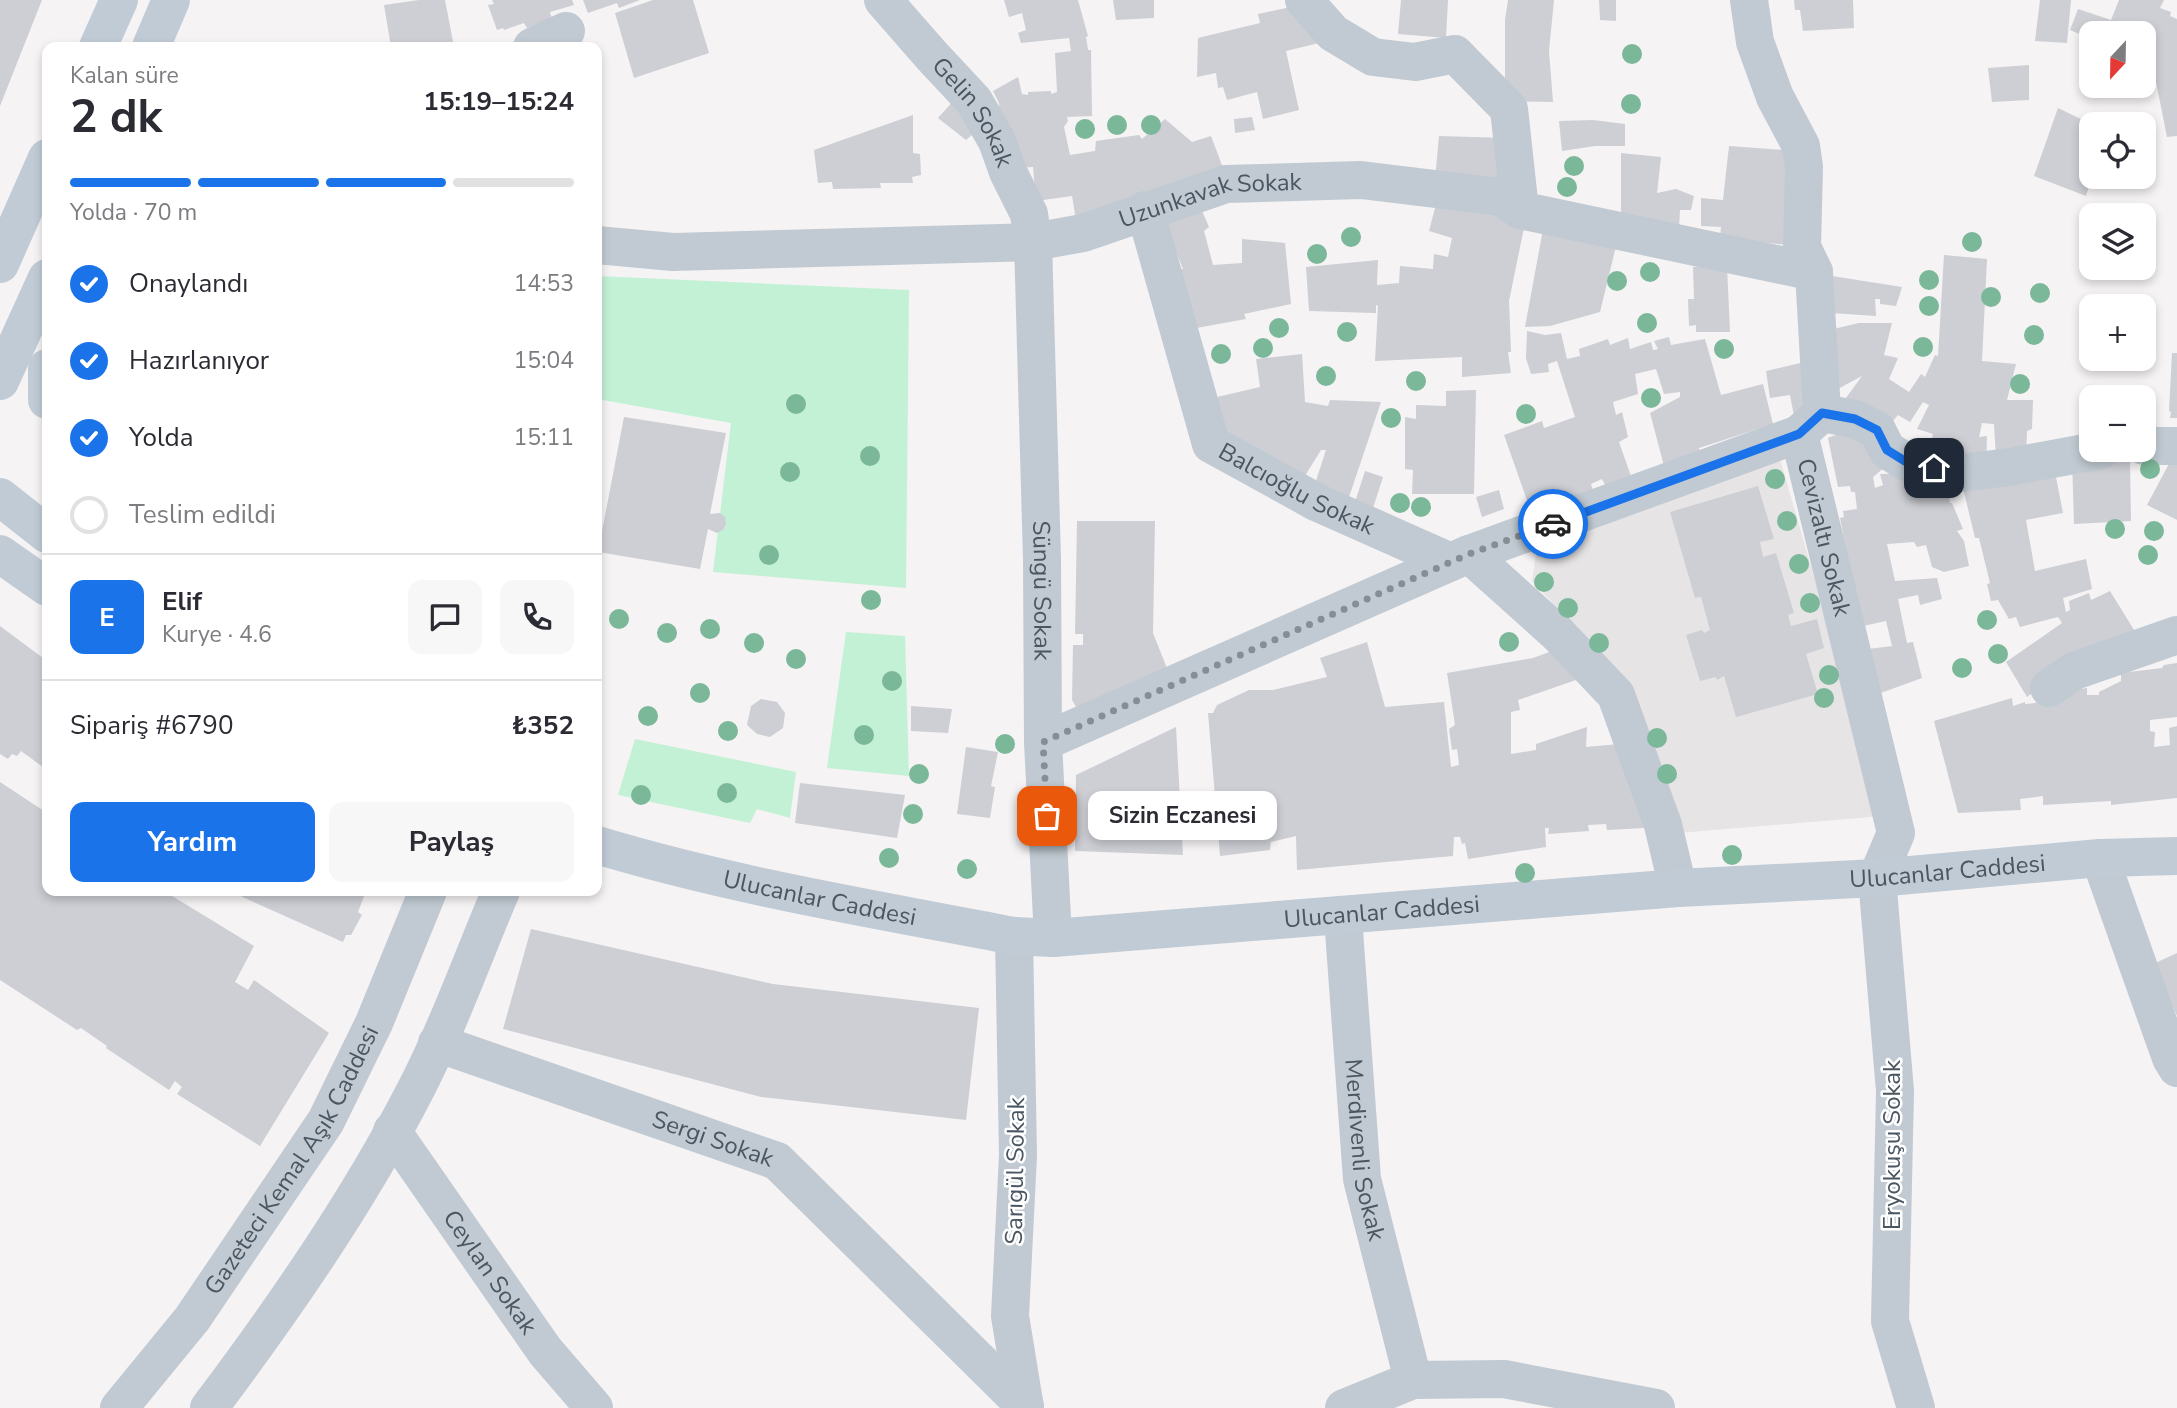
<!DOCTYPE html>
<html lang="tr">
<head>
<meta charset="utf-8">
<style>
	:root { --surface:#fff; --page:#f7f7f7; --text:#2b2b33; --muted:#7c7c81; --line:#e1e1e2; --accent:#1a73e8 }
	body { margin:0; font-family:"Nunito Sans",sans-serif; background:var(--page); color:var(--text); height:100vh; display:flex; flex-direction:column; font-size:26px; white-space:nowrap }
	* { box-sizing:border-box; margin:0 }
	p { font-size:23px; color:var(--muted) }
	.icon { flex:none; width:38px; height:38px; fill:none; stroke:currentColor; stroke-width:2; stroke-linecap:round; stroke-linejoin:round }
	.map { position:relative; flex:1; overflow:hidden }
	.sheet { position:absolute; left:42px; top:42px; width:560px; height:854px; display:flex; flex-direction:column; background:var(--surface); border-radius:14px; box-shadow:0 4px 10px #0003 }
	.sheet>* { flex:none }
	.needle { width:46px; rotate:202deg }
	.tools { position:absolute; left:2079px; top:21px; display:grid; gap:14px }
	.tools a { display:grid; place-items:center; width:77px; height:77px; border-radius:14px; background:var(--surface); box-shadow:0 4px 10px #0003; font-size:35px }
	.pin { position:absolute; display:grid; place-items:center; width:60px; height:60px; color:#fff; margin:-30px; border-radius:14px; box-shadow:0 4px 10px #0006 }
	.courier { position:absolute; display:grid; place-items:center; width:70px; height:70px; margin:-35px; border:5px solid #1a73e8; border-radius:50%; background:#fff; color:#222; box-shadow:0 2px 9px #0007 }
	.bubble { position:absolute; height:49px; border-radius:14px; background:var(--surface); box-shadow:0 4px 10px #0003; font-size:23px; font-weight:700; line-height:49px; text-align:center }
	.head em { font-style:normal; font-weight:700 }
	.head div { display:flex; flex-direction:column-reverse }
	.head { display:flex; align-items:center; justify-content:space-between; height:119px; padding:0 28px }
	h1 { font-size:46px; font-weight:700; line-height:52px }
	.bar { display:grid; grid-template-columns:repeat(4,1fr); gap:10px 7px; align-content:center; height:84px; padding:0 28px }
	.bar i { height:9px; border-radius:5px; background:var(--line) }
	.bar .on { background:var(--accent) }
	.bar p { grid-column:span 4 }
	.line { display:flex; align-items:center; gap:18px; padding:0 28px; border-top:2px solid var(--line) }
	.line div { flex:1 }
	.round { display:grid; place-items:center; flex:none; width:74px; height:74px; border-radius:14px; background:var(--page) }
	ol { padding:0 28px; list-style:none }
	li { display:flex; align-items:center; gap:21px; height:77px }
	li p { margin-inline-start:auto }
	li .icon { padding:7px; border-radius:50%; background:var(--accent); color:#fff; stroke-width:4 }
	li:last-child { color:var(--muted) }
	li i { width:38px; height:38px; border:4px solid var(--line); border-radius:50% }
	.cta { display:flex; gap:14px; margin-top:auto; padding:14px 28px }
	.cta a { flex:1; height:80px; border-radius:14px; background:var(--accent); color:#fff; font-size:28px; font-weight:700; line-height:80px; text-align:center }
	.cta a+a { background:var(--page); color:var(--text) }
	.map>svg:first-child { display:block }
	.education { fill:#e6e4e5 }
	.green { fill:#c3f1d5 }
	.building { fill:#cdcfd5 }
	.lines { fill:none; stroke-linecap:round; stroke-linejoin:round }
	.minor { stroke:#c1cad2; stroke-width:38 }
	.tertiary { stroke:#c1cad2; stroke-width:38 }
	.secondary { stroke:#c1cbd6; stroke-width:38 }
	.tree { fill:#7bb799 }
	.done { stroke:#868d94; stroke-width:7; stroke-dasharray:0 12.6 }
	.route { stroke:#1a73e8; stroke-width:9 }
	.labels { text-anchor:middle; stroke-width:5; stroke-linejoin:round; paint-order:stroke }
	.street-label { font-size:24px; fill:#4a5661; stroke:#fff }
</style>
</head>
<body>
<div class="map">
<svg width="2177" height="1408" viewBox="0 0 2177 1408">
	<rect width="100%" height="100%" fill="#f5f3f3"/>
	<!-- education -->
	<polygon class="education" points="1780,459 1883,816 1678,833 1618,673 1532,581 1537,547"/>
	<!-- green -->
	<g class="green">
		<polygon points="597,276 909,290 906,588 713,572 731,423 597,399"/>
		<polygon points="846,632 905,636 909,776 827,768"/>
		<polygon points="635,739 796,772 790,818 757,809 750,823 618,795"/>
	</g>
	<!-- building -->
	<g class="building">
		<polygon points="0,0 42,0 0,106"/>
		<polygon points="419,0 445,0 454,47 391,47 384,5"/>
		<polygon points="492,0 572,0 574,5 550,12 552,19 527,28 524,23 504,30 503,28 497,30 488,5 494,4"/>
		<polygon points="583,0 640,0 619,8 617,3 588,13"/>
		<polygon points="653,0 693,0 709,53 634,78 615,13"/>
		<polygon points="1004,0 1078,0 1088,36 1086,37 1088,50 1091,50 1092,116 1067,117 1068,121 1064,127 1070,155 1095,151 1096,141 1139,135 1142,139 1165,119 1192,142 1211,136 1223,168 1076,220 1072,196 1036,201 1033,167 1011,168 1001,139 999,103 993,91 1018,77 1022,94 1028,95 1028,92 1051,91 1051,94 1057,92 1055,53 1071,51 1069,38 1021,43 1018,33 1026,30 1022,13 1009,17"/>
		<polygon points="1113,0 1154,0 1154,18 1116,20"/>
		<polygon points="1401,0 1448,0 1446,38 1398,34"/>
		<polygon points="1508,0 1554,0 1549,51 1553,102 1505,101 1505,20"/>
		<polygon points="1599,0 1616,0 1616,21 1600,20"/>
		<polygon points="1794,0 1853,0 1854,28 1803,31 1800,10 1795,10"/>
		<polygon points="2040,0 2071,0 2067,43 2035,41"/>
		<polygon points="2119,0 2164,0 2160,8 2171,12 2170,16 2177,19 2177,136 2167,137 2152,62 2144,58 2144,33 2091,33 2091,39 2070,30 2078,9 2111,20"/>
		<polygon points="1300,5 1319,43 1286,51 1299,110 1263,119 1257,92 1227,100 1223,87 1218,88 1216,73 1197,77 1198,38 1260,23 1258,14"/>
		<polygon points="2029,65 2029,100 1992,102 1988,68"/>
		<polygon points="956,98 981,127 966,140 938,118"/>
		<polygon points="2058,108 2091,124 2092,177 2086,196 2034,176"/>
		<polygon points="913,115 913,153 920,154 921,175 912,177 913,183 880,183 881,188 833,189 832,182 818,183 814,150"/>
		<polygon points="1252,117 1255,130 1235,133 1234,119"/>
		<polygon points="1593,120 1625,124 1625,146 1595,146 1562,151 1559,121"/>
		<polygon points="1439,136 1507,138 1510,189 1435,180"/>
		<polygon points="1729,146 1797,151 1787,245 1720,238 1721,227 1701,226 1701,198 1723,200"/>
		<polygon points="1621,153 1661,157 1657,193 1676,189 1694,196 1691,210 1680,210 1679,228 1621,224"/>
		<polygon points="1196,197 1209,227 1204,231 1213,265 1242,263 1242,239 1285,243 1291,304 1244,314 1246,319 1191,329 1178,270 1183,269 1159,210"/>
		<polygon points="1437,200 1526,218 1509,301 1511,352 1508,352 1511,373 1462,377 1462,357 1375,361 1378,306 1376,305 1376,313 1309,311 1306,267 1378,260 1377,285 1399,283 1400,266 1433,269 1434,254 1448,257 1452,238 1429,231"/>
		<polygon points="1544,224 1618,238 1600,312 1550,326 1525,327"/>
		<polygon points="1944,255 1987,259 1982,361 2016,364 2007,400 2033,400 2032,429 2027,431 2026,459 1996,458 1994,424 1982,423 1979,437 1987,436 1986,466 1928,457 1933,434 1917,429 1929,405 1923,402 1910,422 1898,415 1886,429 1843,402 1862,376 1836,390 1825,331 1859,323 1892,323 1884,355 1898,358 1889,379 1909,392 1921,374 1925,377 1935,355 1938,356"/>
		<polygon points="1727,266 1730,332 1696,332 1696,325 1689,326 1688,299 1694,299 1693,267"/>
		<polygon points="1832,276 1902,287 1896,306 1880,304 1880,299 1875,299 1876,316 1831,313"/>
		<polygon points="1527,331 1545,335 1561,333 1567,359 1580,356 1579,349 1608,339 1610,345 1628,338 1630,349 1651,342 1653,350 1658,349 1654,341 1669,337 1671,345 1705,339 1721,395 1763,384 1773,424 1699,448 1700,452 1664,466 1650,413 1680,397 1680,392 1664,394 1656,369 1635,374 1638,394 1613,402 1616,415 1622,412 1628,437 1619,442 1631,476 1605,485 1602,479 1591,484 1593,491 1568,500 1566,496 1530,509 1504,435 1542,421 1544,428 1575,417 1557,361 1548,364 1549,372 1531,374 1526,358"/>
		<polygon points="2172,353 2177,353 2177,418 2170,418 2171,412 2169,411"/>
		<polygon points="1302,354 1305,402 1328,406 1330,400 1381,402 1346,506 1311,496 1326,450 1321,450 1300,484 1224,441 1217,397 1260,387 1256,359"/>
		<polygon points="1809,361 1817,410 1794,416 1790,395 1770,398 1766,371"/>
		<polygon points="1476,390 1474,494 1412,494 1413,470 1405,469 1405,417 1416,419 1416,405 1446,406 1446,391"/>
		<polygon points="624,417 726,433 710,514 720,513 725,517 726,524 723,530 717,533 708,529 700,569 598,552"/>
		<polygon points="1857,426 1885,467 1873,477 1875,488 1883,485 1880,474 1924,473 1946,477 1950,503 1952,503 1963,529 1957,531 1964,541 1969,566 1944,572 1932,567 1926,545 1917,547 1914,542 1887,544 1895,581 1937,578 1942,599 1920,605 1918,595 1898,599 1907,643 1913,642 1922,678 1878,694 1868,649 1892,646 1886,621 1863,626 1855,599 1840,518 1844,517 1843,511 1857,509 1855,492 1851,492 1850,486 1838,487 1828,438"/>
		<polygon points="2072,459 2130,460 2131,521 2074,524"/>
		<polygon points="2171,460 2177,460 2177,520 2147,505"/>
		<polygon points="1365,471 1383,477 1373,508 1355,502"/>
		<polygon points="2055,472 2063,513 2026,520 2035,571 2086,559 2092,589 2063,598 2066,612 2070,610 2069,601 2089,593 2091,600 2110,591 2139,638 2096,644 2027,697 2006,662 2062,623 2058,617 2020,627 2016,617 2009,619 1998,600 1991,601 1987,584 1990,583 1979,538 1975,538 1963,488"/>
		<polygon points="1758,486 1774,539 1760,542 1763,557 1776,553 1794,613 1788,615 1791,626 1817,619 1824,648 1806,654 1818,694 1736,717 1724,676 1717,680 1716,677 1700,681 1686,635 1702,630 1704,633 1710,630 1701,597 1695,598 1670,512"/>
		<polygon points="1499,490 1504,509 1482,517 1476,497"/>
		<polygon points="1077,521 1155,521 1153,633 1168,671 1082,717 1072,700 1073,645 1083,645 1083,634 1075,634"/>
		<polygon points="0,626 47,661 47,770 21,751 17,756 12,754 8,759 0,754"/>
		<polygon points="1367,642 1385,707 1444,702 1451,767 1459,765 1457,749 1452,750 1449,729 1455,725 1447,673 1533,658 1560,648 1579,679 1518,700 1520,710 1511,712 1511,754 1536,750 1536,744 1587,727 1586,747 1630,743 1644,828 1607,830 1606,824 1588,825 1589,831 1548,834 1549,828 1545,828 1546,847 1468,859 1465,843 1462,844 1460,837 1454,837 1453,856 1297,870 1296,836 1271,842 1270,850 1220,856 1208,713 1213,713 1217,705 1249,690 1273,690 1327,677 1320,658"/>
		<polygon points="2177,663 2177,717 2150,720 2150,731 2155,732 2154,747 2170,745 2169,728 2177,726 2177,798 2111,805 2111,801 2043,805 2043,796 2020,799 2021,810 1958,813 1934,721 2012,698 2013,706 2025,702 2025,704 2036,703 2036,696 2087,688 2087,695 2099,695 2099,692 2121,681 2121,673 2162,668 2164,665"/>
		<polygon points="761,699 777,702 785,713 783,728 770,737 757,734 747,725 751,706"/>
		<polygon points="911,706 952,709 948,733 911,731"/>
		<polygon points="1176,727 1183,855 1075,851 1076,775"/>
		<polygon points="966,747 998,752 991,786 995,787 990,818 957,814"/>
		<polygon points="0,782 47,813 47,891 164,891 254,946 235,982 248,990 254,980 329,1033 260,1146 177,1094 182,1087 175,1081 169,1090 106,1048 107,1046 81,1028 77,1030 0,980"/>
		<polygon points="800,783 905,795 897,838 795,823"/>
		<polygon points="229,891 366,891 358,912 362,915 351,935 346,935 343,942"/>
		<polygon points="531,929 773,984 979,1008 966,1120 761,1097 503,1029"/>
		<polygon points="2177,953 2177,1016 2153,964"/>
	</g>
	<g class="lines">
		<!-- minor -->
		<g class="minor">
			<path id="s1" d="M883,0L932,56L974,101L997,141L1008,172L1029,214L1033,242L1042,559L1043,742L1053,938"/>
			<polyline points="1304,0 1333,33 1373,57 1415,62 1455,54 1509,109 1520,210"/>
			<path id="s2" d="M1749,0L1755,42L1775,97L1801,146L1804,167L1802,247L1814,272L1822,413L1799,434L1896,833L1877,878L1895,1091L1890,1321L1916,1408"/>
			<polyline points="532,47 566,31"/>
			<path id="s3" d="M1145,210L1211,444L1318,503L1451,562"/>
			<path id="s4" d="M597,245L673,252L1033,242L1083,233L1226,184L1361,180L1501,197L1520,210L1814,272"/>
			<polyline points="1822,413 1855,419 1877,430 1887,450 1908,463 1961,473 2009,467 2101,450"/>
			<polyline points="2144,446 2177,446"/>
			<polyline points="1469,554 1558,634 1616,695 1663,825 1678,888"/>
			<polyline points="2049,688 2074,671 2177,635"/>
			<polyline points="1043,742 1469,554 1799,434"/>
			<polyline points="2100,858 2171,1058 2177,1068"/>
			<path id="s5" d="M1343,917L1362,1179L1413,1380"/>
			<polyline points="1014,936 1018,1155 1010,1316 1025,1408"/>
			<path id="s6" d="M437,1043L777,1161L1025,1406"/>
			<path id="s7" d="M392,1131L545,1351L594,1408"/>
			<polyline points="1344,1408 1413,1380 1504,1379 1656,1408"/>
		</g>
		<!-- tertiary -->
		<g class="tertiary">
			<path id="s8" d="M119,1408L192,1319L326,1121L374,1023L428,891"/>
			<path d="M209,1408C284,1308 357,1203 415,1091C448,1027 473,957 501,891"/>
		</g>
		<!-- secondary -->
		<g class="secondary">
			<polyline points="98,47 119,0"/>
			<polyline points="151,47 171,0"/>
			<polyline points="0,264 47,158"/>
			<polyline points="47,368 47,400"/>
			<polyline points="0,381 47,278"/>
			<polyline points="0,497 47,534"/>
			<polyline points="0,554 47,587"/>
			<path id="s9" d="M597,845C733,886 874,909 1014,936L1053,938L1678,888L1877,878L2100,858L2177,856"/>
		</g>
	</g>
	<!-- trees -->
	<g class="tree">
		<circle cx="1632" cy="54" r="10"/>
		<circle cx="1631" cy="104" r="10"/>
		<circle cx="1117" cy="125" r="10"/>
		<circle cx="1151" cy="125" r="10"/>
		<circle cx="1085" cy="129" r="10"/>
		<circle cx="1574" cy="166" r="10"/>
		<circle cx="1567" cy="187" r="10"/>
		<circle cx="1351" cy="237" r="10"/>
		<circle cx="1972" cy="242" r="10"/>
		<circle cx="1317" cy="254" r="10"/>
		<circle cx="1650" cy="272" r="10"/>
		<circle cx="1929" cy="280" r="10"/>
		<circle cx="1617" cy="281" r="10"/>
		<circle cx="2040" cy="293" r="10"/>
		<circle cx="1991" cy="297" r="10"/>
		<circle cx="1929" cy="306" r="10"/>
		<circle cx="1647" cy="323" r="10"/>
		<circle cx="1279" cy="328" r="10"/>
		<circle cx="1347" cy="332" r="10"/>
		<circle cx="2034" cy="335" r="10"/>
		<circle cx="1923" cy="347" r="10"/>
		<circle cx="1263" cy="348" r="10"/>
		<circle cx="1724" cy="349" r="10"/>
		<circle cx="1221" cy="354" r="10"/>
		<circle cx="1326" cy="376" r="10"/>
		<circle cx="1416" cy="381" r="10"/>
		<circle cx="2020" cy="384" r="10"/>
		<circle cx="1651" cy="398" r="10"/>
		<circle cx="796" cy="404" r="10"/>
		<circle cx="1526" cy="414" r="10"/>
		<circle cx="1391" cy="418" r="10"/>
		<circle cx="870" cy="456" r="10"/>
		<circle cx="2150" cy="469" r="10"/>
		<circle cx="790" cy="472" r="10"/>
		<circle cx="1775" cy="479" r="10"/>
		<circle cx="1400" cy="503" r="10"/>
		<circle cx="1421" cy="507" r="10"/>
		<circle cx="1787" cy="521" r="10"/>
		<circle cx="2115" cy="529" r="10"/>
		<circle cx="2154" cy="531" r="10"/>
		<circle cx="769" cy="555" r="10"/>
		<circle cx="2148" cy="555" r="10"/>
		<circle cx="1799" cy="564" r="10"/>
		<circle cx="1544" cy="582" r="10"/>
		<circle cx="871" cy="600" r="10"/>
		<circle cx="1810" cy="603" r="10"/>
		<circle cx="1568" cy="608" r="10"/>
		<circle cx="619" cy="619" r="10"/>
		<circle cx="1987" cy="620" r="10"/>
		<circle cx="710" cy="629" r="10"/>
		<circle cx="667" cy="633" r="10"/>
		<circle cx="1509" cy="642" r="10"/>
		<circle cx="754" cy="643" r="10"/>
		<circle cx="1599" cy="643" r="10"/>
		<circle cx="1998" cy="654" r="10"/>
		<circle cx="796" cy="659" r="10"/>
		<circle cx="1962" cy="668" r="10"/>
		<circle cx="1829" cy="675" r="10"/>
		<circle cx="892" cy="681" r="10"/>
		<circle cx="700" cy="693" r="10"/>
		<circle cx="1824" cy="698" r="10"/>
		<circle cx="648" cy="716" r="10"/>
		<circle cx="728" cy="731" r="10"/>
		<circle cx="864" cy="735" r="10"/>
		<circle cx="1657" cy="738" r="10"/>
		<circle cx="1005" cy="744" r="10"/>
		<circle cx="919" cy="774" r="10"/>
		<circle cx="1667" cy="774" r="10"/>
		<circle cx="727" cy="793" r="10"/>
		<circle cx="641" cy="795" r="10"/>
		<circle cx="913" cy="814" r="10"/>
		<circle cx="1732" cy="855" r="10"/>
		<circle cx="889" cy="858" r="10"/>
		<circle cx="967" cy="869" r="10"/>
		<circle cx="1525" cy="873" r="10"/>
	</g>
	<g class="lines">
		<!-- done -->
		<polyline class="done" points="1047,816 1043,742 1469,554 1553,524"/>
		<!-- route -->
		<polyline class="route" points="1553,524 1799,434 1822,413 1855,419 1877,430 1887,450 1908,463 1934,468"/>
	</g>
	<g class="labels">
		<!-- street labels -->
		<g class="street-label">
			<text dy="8" stroke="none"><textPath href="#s1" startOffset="145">Gelin Sokak</textPath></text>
			<text dy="8" stroke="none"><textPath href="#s4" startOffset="620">Uzunkavak Sokak</textPath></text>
			<text dy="8" stroke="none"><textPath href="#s3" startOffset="340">Balcıoğlu Sokak</textPath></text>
			<text dy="8" stroke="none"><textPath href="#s2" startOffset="564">Cevizaltı Sokak</textPath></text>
			<text dy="8" stroke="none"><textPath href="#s1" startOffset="639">Süngü Sokak</textPath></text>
			<text dy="8" stroke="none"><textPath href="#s9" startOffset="1363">Ulucanlar Caddesi</textPath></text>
			<text dy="8" stroke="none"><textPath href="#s9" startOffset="229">Ulucanlar Caddesi</textPath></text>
			<text dy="8" stroke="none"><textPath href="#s9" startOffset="796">Ulucanlar Caddesi</textPath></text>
			<text dy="8" stroke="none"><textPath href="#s6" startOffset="292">Sergi Sokak</textPath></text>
			<text transform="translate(1892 1145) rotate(-90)" y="8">Eryokuşu Sokak</text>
			<text dy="8" stroke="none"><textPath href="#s5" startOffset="234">Merdivenli Sokak</textPath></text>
			<text dy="8" stroke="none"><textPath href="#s8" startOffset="303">Gazeteci Kemal Aşık Caddesi</textPath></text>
			<text transform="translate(1015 1171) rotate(-89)" y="8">Sarıgül Sokak</text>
			<text dy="8" stroke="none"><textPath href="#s7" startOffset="172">Ceylan Sokak</textPath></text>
		</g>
	</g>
</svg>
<div class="tools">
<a><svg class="needle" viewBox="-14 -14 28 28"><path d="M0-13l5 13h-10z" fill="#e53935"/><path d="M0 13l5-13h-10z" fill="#7c7c81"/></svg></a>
<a><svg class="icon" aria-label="locate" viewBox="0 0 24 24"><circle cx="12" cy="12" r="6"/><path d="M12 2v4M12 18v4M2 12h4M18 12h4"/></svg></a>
<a><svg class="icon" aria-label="layers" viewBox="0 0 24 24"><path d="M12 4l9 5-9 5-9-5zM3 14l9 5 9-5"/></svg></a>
<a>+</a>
<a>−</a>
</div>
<div class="pin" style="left:1047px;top:816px;background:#ea580c"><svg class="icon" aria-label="bag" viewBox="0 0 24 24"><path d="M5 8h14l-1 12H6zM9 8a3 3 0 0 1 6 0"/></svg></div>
<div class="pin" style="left:1934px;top:468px;background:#1f2937"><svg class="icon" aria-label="home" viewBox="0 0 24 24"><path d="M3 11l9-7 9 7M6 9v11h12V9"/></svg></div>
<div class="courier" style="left:1553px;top:524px"><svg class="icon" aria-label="car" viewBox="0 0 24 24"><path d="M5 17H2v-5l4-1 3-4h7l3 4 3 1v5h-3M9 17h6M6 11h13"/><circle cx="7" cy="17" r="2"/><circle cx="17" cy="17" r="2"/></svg></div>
<div class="bubble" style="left:1088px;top:791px;width:189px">Sizin Eczanesi</div>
<section class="sheet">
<div class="head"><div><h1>2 dk</h1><p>Kalan süre</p></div><em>15:19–15:24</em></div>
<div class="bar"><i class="on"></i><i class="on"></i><i class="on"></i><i></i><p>Yolda · 70 m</p></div>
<ol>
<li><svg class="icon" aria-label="check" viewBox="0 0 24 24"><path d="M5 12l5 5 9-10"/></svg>Onaylandı<p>14:53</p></li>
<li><svg class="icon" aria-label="check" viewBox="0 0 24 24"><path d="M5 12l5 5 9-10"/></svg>Hazırlanıyor<p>15:04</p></li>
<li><svg class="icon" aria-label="check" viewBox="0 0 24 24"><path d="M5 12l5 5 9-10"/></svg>Yolda<p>15:11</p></li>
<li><i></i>Teslim edildi</li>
</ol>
<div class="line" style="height:126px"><b class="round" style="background:var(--accent);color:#fff">E</b><div><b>Elif</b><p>Kurye · 4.6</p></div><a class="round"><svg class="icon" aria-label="chat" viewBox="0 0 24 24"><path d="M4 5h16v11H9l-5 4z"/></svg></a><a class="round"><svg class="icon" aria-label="phone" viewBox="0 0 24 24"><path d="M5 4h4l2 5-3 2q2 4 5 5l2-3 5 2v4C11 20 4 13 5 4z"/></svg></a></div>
<div class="line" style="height:91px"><div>Sipariş #6790</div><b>₺352</b></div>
<div class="cta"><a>Yardım</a><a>Paylaş</a></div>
</section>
</div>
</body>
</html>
